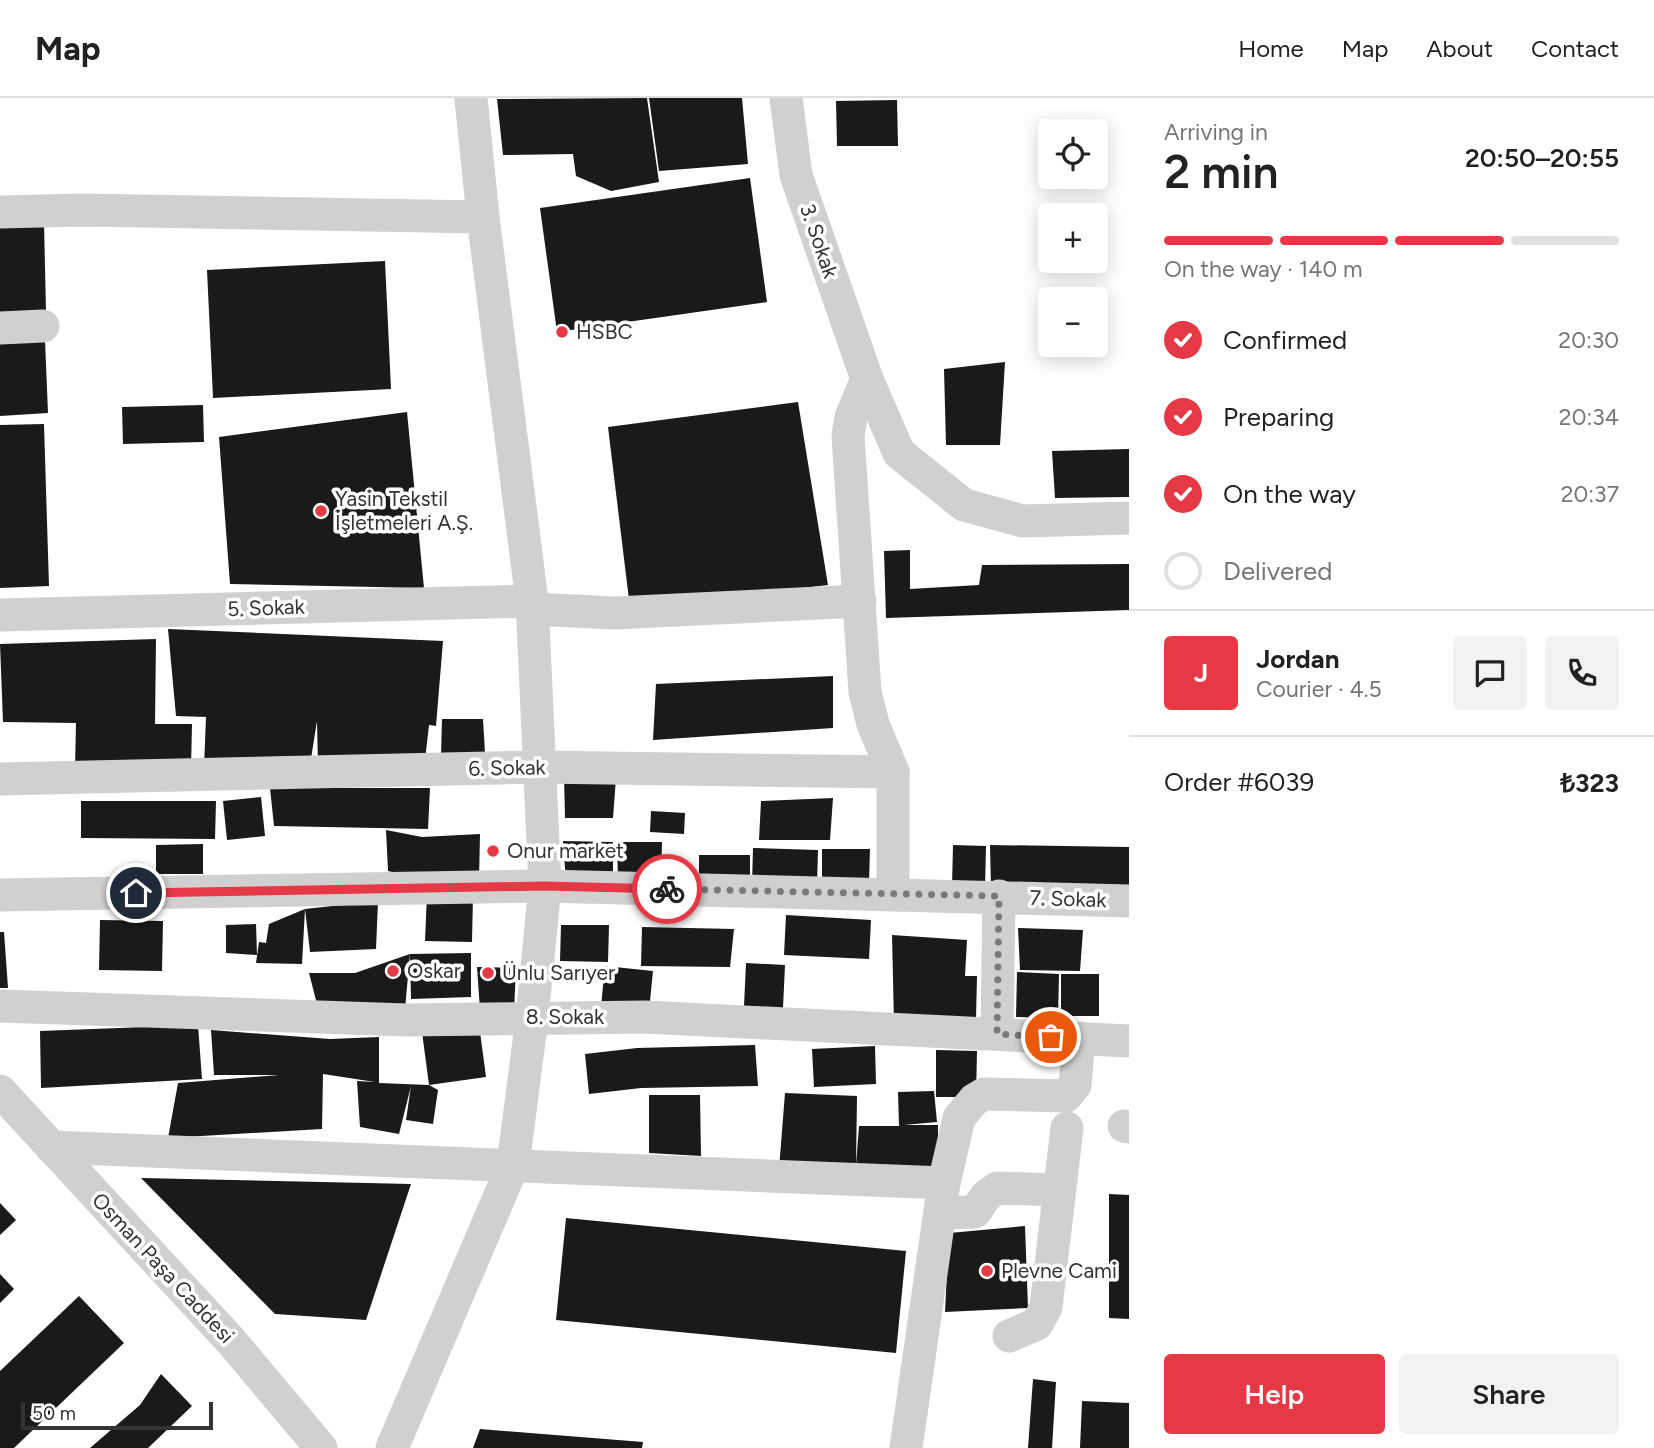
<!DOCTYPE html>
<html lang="en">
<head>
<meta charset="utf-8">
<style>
	:root { --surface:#fff; --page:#f2f2f2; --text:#222; --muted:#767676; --line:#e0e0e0; --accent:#e63946 }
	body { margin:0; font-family:Figtree,sans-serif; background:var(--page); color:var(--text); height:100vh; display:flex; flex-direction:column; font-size:26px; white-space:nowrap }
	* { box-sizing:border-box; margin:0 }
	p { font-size:23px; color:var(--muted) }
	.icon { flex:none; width:38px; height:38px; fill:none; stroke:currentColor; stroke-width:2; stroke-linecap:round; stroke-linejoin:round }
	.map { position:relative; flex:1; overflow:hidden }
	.details { display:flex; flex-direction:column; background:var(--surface); width:525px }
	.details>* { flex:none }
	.buttons { position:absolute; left:1038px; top:21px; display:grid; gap:14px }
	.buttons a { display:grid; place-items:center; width:70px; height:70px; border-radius:7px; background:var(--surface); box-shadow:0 4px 18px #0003; font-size:35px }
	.scale { position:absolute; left:21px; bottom:18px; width:192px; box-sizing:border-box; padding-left:7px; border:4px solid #333; border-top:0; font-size:19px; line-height:24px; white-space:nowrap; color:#333; -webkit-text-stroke:5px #fff; paint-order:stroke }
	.pin { position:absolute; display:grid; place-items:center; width:60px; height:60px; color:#fff; margin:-30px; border:4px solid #fff; border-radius:50%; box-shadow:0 2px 7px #0007 }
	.courier { position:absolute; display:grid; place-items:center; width:70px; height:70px; margin:-35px; border:5px solid #e63946; border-radius:50%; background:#fff; color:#222; box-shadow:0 2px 9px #0007 }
	.overview em { font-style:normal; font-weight:600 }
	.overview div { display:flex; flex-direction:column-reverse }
	.overview { display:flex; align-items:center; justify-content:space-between; height:119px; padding:0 35px }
	h1 { font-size:46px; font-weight:600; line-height:52px }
	.bar { display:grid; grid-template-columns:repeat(4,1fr); gap:10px 7px; align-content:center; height:84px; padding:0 35px }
	.bar i { height:9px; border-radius:5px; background:var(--line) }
	.bar .on { background:var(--accent) }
	.bar p { grid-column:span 4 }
	.line { display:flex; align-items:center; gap:18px; padding:0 35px; border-top:2px solid var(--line) }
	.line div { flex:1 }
	.round { display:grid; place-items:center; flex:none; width:74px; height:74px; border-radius:7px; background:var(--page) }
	ol { padding:0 35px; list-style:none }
	li { display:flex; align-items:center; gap:21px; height:77px }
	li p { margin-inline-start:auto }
	li .icon { padding:7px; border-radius:50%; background:var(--accent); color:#fff; stroke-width:4 }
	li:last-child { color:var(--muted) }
	li i { width:38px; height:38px; border:4px solid var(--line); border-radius:50% }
	.cta { display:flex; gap:14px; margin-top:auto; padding:14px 35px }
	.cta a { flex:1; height:80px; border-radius:7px; background:var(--accent); color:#fff; font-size:28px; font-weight:600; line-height:80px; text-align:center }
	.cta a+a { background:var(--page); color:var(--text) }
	header { display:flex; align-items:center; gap:42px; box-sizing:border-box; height:98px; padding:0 35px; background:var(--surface); border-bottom:2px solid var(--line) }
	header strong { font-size:33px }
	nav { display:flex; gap:38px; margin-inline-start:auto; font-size:24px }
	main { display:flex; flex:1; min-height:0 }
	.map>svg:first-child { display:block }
	.building { fill:#1a1a1a }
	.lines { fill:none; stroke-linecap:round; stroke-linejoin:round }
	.minor { stroke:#d0d0d0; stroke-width:33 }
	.done { stroke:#7a7a7a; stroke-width:7; stroke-dasharray:0 12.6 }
	.route { stroke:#e63946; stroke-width:9 }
	.poi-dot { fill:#e63946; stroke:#fff; stroke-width:2.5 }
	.labels { text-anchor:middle; stroke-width:7; stroke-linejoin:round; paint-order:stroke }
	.street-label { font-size:21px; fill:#333; stroke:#fff }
	.poi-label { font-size:21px; fill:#333; stroke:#fff; text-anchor:start }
</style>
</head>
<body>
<header>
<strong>Map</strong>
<nav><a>Home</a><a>Map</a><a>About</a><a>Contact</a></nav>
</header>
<main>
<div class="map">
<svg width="1129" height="1350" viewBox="0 0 1129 1350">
	<rect width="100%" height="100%" fill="#fff"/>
	<!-- building -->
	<g class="building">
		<polygon points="647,0 659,84 611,93 576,78 573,56 503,57 497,1"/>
		<polygon points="649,0 742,0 748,66 659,73"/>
		<polygon points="897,2 898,48 837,48 836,3"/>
		<polygon points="750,80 767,204 557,234 540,110"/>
		<polygon points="44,124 46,214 0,215 0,125"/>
		<polygon points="385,163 391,291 213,300 207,172"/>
		<polygon points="45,242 48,315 0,318 0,245"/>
		<polygon points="1005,264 1000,347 946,347 944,271"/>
		<polygon points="798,304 828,487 630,510 608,329"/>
		<polygon points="203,307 204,344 123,346 122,309"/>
		<polygon points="407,314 424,490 230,486 219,339"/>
		<polygon points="44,326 49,488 0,490 0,327"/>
		<polygon points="1129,351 1129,399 1055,400 1052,353"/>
		<polygon points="910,452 910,491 979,487 982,467 1129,466 1129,512 886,520 884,453"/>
		<polygon points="168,531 443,543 436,628 429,627 424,671 318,669 317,623 310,667 204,669 206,619 176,618"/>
		<polygon points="156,541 155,626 192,626 191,671 75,670 76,625 3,624 0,546"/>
		<polygon points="833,578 833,630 653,642 656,586"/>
		<polygon points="442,621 483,621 485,655 441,657"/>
		<polygon points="564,678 616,680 613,720 565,720"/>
		<polygon points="270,690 430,690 428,731 274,728"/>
		<polygon points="261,699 265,738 227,742 223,703"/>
		<polygon points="833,700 830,742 759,742 761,703"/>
		<polygon points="81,703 216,703 215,741 81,740"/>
		<polygon points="651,713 685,715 684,736 650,734"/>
		<polygon points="386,732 422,739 480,736 479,782 425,782 388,773"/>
		<polygon points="563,743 613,744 613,784 566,783"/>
		<polygon points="617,744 662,744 661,781 618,784"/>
		<polygon points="203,746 203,776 156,776 156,747"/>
		<polygon points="953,747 986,748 985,790 952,788"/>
		<polygon points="990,747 1129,749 1129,793 991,789"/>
		<polygon points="753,750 818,752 817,787 752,785"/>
		<polygon points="822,751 870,751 869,785 822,785"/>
		<rect x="699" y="757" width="51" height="30"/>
		<polygon points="427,796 473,797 472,844 425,843"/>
		<polygon points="378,803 376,851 310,854 305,811 302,866 256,865 259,844 266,845 269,826 305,811"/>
		<polygon points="786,817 871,822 869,861 784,857"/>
		<polygon points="100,822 163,823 162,873 99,872"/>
		<polygon points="256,826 257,857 226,855 226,827"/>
		<polygon points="561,827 609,827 608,864 560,863"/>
		<polygon points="642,829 734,831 730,869 641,868"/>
		<polygon points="1018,830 1083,832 1080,873 1020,872"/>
		<polygon points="0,834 4,834 8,890 0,890"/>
		<polygon points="892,837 967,842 965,878 977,878 976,920 894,925"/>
		<polygon points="471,855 471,899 411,901 410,856"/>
		<polygon points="410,856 405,911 318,910 309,875 355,875"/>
		<polygon points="746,865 785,867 783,910 744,908"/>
		<polygon points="605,868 653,873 649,913 601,909"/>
		<polygon points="477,869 516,870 514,913 480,912"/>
		<polygon points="1017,874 1059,876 1058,920 1016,919"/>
		<rect x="1061" y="876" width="38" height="42"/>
		<polygon points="479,926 486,979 429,987 422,934"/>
		<polygon points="198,927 202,981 41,990 40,933"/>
		<polygon points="211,932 330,941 379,939 379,985 429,987 438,992 433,1026 406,1022 411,988 399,1036 360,1029 357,983 375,984 323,976 322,1031 168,1040 178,985 279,977 214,977"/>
		<polygon points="755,947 758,988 641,990 589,996 585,956 637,950"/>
		<polygon points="875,948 876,986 814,989 812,951"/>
		<polygon points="936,952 977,953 976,999 936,999"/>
		<polygon points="934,993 937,1024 904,1027 938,1027 938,1074 779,1071 785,995 857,998 856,1067 859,1028 899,1028 898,994"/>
		<polygon points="649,997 700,997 701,1058 649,1055"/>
		<polygon points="141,1080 411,1086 366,1222 275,1216"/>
		<polygon points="1109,1096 1129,1097 1129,1221 1109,1220"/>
		<polygon points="0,1105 16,1122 0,1137"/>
		<polygon points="566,1120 906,1153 896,1255 556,1222"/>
		<polygon points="1025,1128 1028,1210 945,1214 949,1135"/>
		<polygon points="0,1176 14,1191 0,1205"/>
		<polygon points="79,1198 124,1245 14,1350 0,1350 0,1273"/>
		<polygon points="161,1276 192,1308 148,1350 90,1350 140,1307"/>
		<polygon points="1033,1281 1056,1284 1052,1350 1028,1350"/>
		<polygon points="1082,1303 1129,1305 1129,1350 1080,1350"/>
		<polygon points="480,1331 643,1344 642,1350 473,1350"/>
	</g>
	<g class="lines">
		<!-- minor -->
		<g class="minor">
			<polyline points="471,0 483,119"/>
			<polyline points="786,0 796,77 867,281 899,355 964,407 1023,423 1129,420"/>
			<polyline points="0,114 83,112 483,119 532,503 545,788 532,920 513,1067 392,1350"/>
			<polyline points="0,230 43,228"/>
			<polyline points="867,281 851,319 848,338 865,594 873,626 893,674"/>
			<polyline points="533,511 615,515 860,503"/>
			<polyline points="0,517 532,503"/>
			<polyline points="0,681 538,669 893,674 893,796"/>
			<polyline points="0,797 545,788 1129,803"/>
			<polyline points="0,908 407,922 645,919 1129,943"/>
			<polyline points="997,936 999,798"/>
			<polyline points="0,993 231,1243 321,1350"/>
			<polyline points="1124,1028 1129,1029"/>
			<polyline points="51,1049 944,1085 906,1350"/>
			<polyline points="944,1085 959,1020 974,1002 984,996 1066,998 1075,987 1079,940"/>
			<polyline points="940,1115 975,1114 986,1098 997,1090 1059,1092"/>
			<polyline points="1009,1238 1037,1226 1046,1209 1067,1030"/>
		</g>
	</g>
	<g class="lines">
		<!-- done -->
		<polyline class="done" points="667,791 999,798 997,936 1051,939"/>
		<!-- route -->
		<polyline class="route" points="136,795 545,788 667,791"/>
	</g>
	<!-- markers -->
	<g class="poi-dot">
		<circle cx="562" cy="234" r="7"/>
		<circle cx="321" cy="413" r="7"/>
		<circle cx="493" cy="753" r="7"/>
		<circle cx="393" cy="873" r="7"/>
		<circle cx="488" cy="875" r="7"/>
		<circle cx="987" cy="1173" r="7"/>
	</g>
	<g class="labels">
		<!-- street labels -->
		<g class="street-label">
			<text transform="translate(819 143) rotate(71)" y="7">3. Sokak</text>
			<text transform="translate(266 510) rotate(-2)" y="7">5. Sokak</text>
			<text transform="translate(507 670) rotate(-1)" y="7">6. Sokak</text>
			<text transform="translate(1068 801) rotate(2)" y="7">7. Sokak</text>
			<text x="565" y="926">8. Sokak</text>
			<text transform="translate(163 1170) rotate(47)" y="7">Osman Paşa Caddesi</text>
		</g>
		<!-- poi labels -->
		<g class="poi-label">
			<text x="576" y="241">HSBC</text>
			<text x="335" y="408">Yasin Tekstil<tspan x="335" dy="24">İşletmeleri A.Ş.</tspan></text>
			<text x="507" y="760">Onur market</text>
			<text x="407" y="880">Oskar</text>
			<text x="502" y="882">Ünlu Sarıyer</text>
			<text x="1001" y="1180">Plevne Cami</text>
		</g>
	</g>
</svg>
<div class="buttons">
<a><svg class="icon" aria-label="locate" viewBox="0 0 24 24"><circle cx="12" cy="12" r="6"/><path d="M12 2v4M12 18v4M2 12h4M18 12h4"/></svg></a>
<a>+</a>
<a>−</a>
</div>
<div class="scale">50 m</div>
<div class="pin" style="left:1051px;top:939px;background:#ea580c"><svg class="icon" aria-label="bag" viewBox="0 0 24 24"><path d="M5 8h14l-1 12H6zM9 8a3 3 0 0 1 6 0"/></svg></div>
<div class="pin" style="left:136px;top:795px;background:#1f2937"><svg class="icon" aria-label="home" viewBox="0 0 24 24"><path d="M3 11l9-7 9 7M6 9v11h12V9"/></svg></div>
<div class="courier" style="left:667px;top:791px"><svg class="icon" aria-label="bike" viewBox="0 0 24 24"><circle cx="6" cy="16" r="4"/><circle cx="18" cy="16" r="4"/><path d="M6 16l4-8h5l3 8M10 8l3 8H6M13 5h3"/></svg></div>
</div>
<section class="details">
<div class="overview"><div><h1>2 min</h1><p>Arriving in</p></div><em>20:50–20:55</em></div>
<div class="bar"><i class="on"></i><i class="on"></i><i class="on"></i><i></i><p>On the way · 140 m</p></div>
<ol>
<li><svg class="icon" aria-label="check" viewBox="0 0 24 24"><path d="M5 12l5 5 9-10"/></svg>Confirmed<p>20:30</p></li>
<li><svg class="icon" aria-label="check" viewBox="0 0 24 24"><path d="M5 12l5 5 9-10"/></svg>Preparing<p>20:34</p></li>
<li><svg class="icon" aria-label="check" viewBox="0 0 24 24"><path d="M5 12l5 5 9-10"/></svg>On the way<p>20:37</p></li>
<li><i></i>Delivered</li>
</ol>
<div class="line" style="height:126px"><b class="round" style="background:var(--accent);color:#fff">J</b><div><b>Jordan</b><p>Courier · 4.5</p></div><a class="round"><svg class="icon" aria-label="chat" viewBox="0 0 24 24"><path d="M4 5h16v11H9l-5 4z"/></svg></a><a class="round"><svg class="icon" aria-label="phone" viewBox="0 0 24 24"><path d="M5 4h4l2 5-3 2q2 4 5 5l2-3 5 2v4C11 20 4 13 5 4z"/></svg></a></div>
<div class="line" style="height:91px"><div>Order #6039</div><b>₺323</b></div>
<div class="cta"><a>Help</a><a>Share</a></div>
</section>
</main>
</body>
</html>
